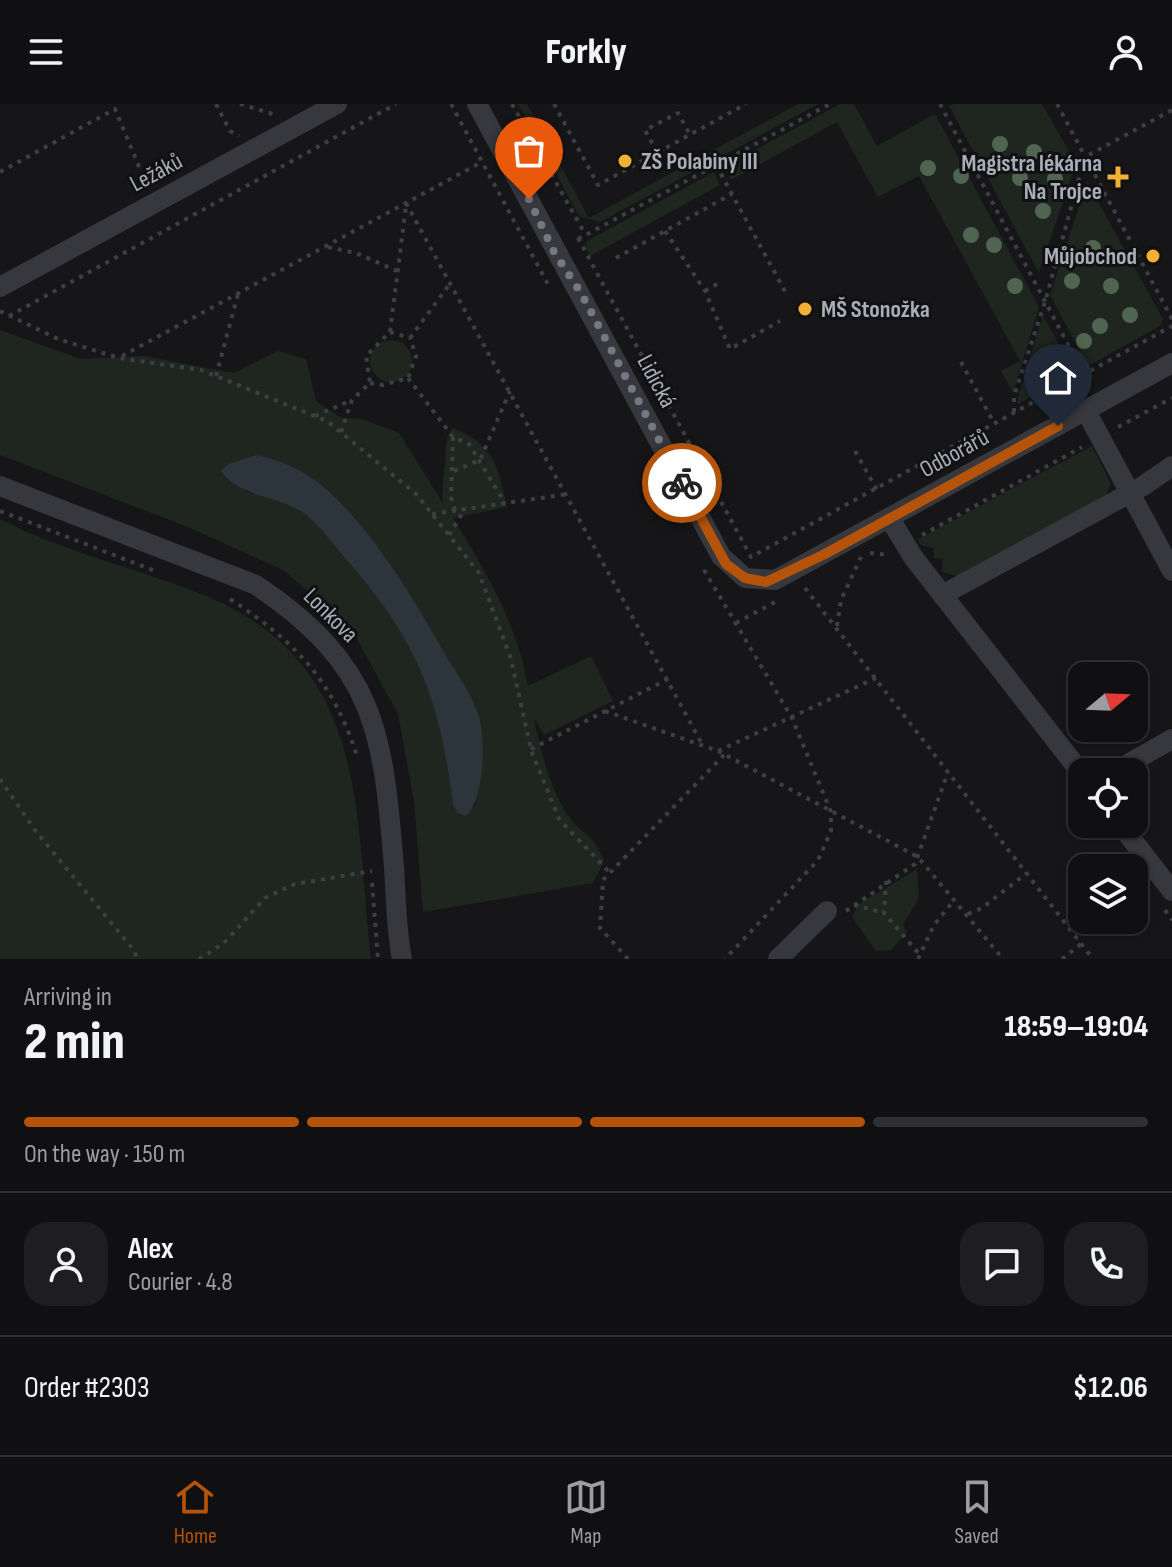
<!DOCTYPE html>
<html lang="en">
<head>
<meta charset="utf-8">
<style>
	:root { --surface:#101012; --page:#1e1e20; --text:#f1f3f6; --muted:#9c9d9f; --line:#303032; --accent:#b45309 }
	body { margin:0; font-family:"Sofia Sans Condensed",sans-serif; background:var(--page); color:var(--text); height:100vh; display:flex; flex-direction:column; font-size:30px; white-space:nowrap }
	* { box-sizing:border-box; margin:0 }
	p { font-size:26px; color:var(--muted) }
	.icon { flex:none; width:44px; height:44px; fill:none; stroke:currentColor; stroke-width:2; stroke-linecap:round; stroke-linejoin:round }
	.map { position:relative; height:855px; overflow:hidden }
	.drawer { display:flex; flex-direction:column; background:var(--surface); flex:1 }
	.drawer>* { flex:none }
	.needle { width:52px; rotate:71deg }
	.fabs { position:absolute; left:1068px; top:558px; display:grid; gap:16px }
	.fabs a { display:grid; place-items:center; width:80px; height:80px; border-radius:16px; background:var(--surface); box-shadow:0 2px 6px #0004,0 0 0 2px var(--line); font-size:40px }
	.pin { position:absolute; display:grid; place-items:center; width:68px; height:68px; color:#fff; margin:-82px -34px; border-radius:50% 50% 50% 0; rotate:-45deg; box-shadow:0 0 8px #0007 }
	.pin .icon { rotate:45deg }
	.courier { position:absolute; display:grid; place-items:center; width:80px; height:80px; margin:-40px; border:6px solid #b45309; border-radius:50%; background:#fff; color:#222; box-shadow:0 2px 10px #0007 }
	.summary em { font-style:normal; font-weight:800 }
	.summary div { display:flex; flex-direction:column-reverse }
	.summary { display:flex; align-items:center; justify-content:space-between; height:136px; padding:0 24px }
	h1 { font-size:52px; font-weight:800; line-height:60px }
	.bar { display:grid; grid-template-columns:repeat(4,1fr); gap:12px 8px; align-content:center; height:96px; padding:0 24px }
	.bar i { height:10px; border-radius:6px; background:var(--line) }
	.bar .current { background:var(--accent) }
	.bar p { grid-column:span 4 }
	.line { display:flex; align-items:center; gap:20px; padding:0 24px; border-top:2px solid var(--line) }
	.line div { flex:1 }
	.round { display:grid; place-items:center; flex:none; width:84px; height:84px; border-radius:24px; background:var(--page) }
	header { display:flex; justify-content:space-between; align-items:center; height:104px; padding:0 24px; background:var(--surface); font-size:36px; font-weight:800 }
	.tabs { display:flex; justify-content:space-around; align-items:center; height:112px; border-top:2px solid var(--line); background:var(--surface); font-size:22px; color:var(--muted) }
	.tabs a { display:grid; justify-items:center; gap:4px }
	.tabs .current { color:var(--accent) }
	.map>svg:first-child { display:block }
	.green { fill:#1e261f; fill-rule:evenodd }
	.water { fill:#2c353c }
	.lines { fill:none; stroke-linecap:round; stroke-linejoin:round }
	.path { stroke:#3d3f44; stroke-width:4; stroke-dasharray:4 6; stroke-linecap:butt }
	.street { stroke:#37383d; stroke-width:20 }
	.tree { fill:#506452 }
	.done { stroke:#757880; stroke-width:8; stroke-dasharray:0 14.4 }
	.route { stroke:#b45309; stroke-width:10 }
	.poi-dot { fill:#f2b134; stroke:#111113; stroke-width:3 }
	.labels { text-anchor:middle; stroke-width:6; stroke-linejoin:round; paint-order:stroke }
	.poi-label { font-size:24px; font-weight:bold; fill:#a8adb8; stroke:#111113; text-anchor:start }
	.street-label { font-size:24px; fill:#a8adb8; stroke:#111113 }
</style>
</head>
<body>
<header><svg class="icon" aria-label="menu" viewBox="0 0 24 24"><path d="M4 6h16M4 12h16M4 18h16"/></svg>Forkly<svg class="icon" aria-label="person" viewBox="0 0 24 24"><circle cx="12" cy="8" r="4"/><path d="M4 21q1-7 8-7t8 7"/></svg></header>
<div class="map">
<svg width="1172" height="855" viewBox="0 0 1172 855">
	<rect width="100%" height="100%" fill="#161618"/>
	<!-- green -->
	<g class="green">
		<polygon points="518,0 527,0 589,114 798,0 818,0 600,118 579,112"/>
		<polygon points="840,0 854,0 877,42 935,10 1039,203 1013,289 1001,267 1020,257 919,72 878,93 837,18 731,76 724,63"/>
		<polygon points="954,0 1042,0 1073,54 1073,68 1039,169 949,2"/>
		<polygon points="714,68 720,81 590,152 585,142 587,137"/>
		<polygon points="1087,78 1163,215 1160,222 1088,262 1050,191"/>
		<polygon points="1043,211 1074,269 1018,300 1017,297"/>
		<path d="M0,226L81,255L144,252L234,269L278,247L306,255L316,297L342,314L362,315L399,329L444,401L442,392L447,334L453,324C494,341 498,361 507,403L453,414C486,467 517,520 528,582L591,552L613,597L544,631L534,614C540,645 552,694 574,719C589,735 595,733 604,757L593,779L423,808L414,698L398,610L351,524L283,466L188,423L0,351ZM256,351L334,392L392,464L426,517L481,650L475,703L453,701C449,665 443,627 433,592C420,544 332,421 288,398C276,392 259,391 246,388L228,360Z"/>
		<circle cx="391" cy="257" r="21"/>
		<polygon points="1092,342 1111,380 1105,394 957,472 942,468 943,455 934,454 934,444 920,441 918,435"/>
		<path d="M0,415C61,447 140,465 206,492C370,560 354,708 371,855H0Z"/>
		<polygon points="917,765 919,794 903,820 907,829 891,846 876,847 852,813 859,800"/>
	</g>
	<!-- water -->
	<path class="water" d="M256,351C286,357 313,371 335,393C381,439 415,498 447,553C458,572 473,592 479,613C486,637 484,696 466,712L458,709L453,701C440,594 417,536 346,455C333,440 320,422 305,410C278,390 241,395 221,367L228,360Z"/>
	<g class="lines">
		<!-- path -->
		<g class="path">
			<polyline points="216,0 230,27 239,32"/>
			<polyline points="240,0 276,11"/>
			<polyline points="451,0 550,184"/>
			<polyline points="512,0 585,130"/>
			<polyline points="554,0 598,81 746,0"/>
			<polyline points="940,0 1090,282"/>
			<polyline points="1057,0 1172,215"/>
			<polyline points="657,48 645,26 678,9 690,31"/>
			<polyline points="716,61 787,191"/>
			<polyline points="0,68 115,5 147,82"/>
			<polyline points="406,99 702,640"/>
			<polyline points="665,127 705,187 730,245 780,217"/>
			<polyline points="578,134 751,453 1172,222"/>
			<polyline points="578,135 830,0"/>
			<polyline points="328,143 356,149 397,167"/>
			<polyline points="616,154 732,90"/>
			<polyline points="705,187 722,177"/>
			<polyline points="0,207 58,235 119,254 201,266 327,317 416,390 479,469 511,555 531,646 559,715 610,769"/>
			<polyline points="9,212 396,0"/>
			<polyline points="390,228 410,234"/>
			<polyline points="410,234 449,181"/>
			<polyline points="122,252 480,59"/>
			<polyline points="961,258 994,319"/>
			<polyline points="216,272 238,190"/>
			<polyline points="408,274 453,333 469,340 505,399"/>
			<polyline points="370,279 383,281 408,274 416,252 410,234"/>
			<polyline points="1014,308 1014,292 1045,198 1085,53 1172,6"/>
			<polyline points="315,312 352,296"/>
			<polyline points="1118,323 1172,294"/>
			<polyline points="341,328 352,296 370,279 366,252 390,228 406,102"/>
			<polyline points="453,333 451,393 455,406"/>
			<polyline points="855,347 877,386"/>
			<polyline points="454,367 480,356 510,287"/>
			<polyline points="0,407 158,468"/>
			<polyline points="432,410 568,390"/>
			<polyline points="449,431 465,405"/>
			<polyline points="922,431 1082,343"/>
			<polyline points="870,449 889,451"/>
			<polyline points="704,466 792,614 831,708 831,727 818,756 725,855"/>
			<polyline points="805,484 1093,855"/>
			<path d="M230,495C297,539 334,578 358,655"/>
			<polyline points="736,519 777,497"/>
			<polyline points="837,522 841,496 861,453"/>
			<polyline points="605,607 718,647 876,574"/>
			<polyline points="531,645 668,575"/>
			<polyline points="718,647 918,753 1003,855"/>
			<polyline points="0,675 34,725 132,844 138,855"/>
			<polyline points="886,777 884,809 920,851"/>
			<polyline points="372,779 378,855"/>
			<polyline points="854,801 884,809"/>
			<polyline points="1165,806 1172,816"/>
			<polyline points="846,807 915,760 948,668"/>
			<polyline points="968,810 982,804 1027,769"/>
			<polyline points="199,855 224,839 265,794 295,780 372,767"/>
			<polyline points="628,855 600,824 603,776 724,651"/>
			<polyline points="918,855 934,821 955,795"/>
			<polyline points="1062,855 1081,840"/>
		</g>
		<!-- street -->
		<g class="street">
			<polyline points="477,0 721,452 745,474 775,476 1172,259"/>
			<polyline points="0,183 337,0"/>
			<polyline points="1086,307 1172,467"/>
			<path d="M0,382L256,481C376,562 383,627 394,763C396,794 396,825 402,855"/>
			<polyline points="890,415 913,453 1082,670"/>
			<polyline points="942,491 1143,382 1172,362"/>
			<polyline points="1114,668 1172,635"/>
			<polyline points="1120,720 1172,787"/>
			<polyline points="778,855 827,807"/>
		</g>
	</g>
	<!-- trees -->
	<g class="tree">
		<circle cx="1000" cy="40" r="8"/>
		<circle cx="1034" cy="48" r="8"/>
		<circle cx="928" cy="64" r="8"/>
		<circle cx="961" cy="72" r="8"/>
		<circle cx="1020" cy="74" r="8"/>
		<circle cx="1055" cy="75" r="8"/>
		<circle cx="1043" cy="107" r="8"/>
		<circle cx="971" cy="131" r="8"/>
		<circle cx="994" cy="141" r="8"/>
		<circle cx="1093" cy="144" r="8"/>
		<circle cx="1072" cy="177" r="8"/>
		<circle cx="1015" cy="182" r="8"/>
		<circle cx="1111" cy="182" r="8"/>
		<circle cx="1130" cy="211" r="8"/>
		<circle cx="1100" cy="222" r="8"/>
		<circle cx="1084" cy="237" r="8"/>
		<circle cx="1053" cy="252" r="8"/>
		<circle cx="1042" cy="272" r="8"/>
	</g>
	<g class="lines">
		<!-- done -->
		<polyline class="done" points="529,95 554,148 581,189 682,379"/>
		<!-- route -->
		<polyline class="route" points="682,379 726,460 745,474 766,478 825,450 1058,322"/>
	</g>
	<!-- markers -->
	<g class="poi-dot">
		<circle cx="625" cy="57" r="8"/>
		<path d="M1114 61h8v8h8v8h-8v8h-8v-8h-8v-8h8z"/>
		<circle cx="1153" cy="152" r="8"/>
		<circle cx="805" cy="205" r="8"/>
	</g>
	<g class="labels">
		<!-- poi labels -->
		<g class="poi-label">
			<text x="641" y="65">ZŠ Polabiny III</text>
			<text x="1102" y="67" text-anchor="end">Magistra lékárna<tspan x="1102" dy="28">Na Trojce</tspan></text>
			<text x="1137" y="160" text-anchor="end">Můjobchod</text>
			<text x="821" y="213">MŠ Stonožka</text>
		</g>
		<!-- street labels -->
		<g class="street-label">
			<text transform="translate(156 68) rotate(-28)" y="8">Ležáků</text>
			<text transform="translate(657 277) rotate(62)" y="8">Lidická</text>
			<text transform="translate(954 349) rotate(-29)" y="8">Odborářů</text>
			<text transform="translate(331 511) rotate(45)" y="8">Lonkova</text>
		</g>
	</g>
</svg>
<div class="fabs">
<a><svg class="needle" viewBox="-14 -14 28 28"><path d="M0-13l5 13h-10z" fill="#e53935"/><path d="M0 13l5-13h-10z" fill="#9c9d9f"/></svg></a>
<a><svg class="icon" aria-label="locate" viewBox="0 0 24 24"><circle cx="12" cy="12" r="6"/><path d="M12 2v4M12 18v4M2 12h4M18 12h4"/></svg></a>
<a><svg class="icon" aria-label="layers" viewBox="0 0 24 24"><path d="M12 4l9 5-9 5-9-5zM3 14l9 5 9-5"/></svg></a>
</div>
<div class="pin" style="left:529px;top:95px;background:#ea580c"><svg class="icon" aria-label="bag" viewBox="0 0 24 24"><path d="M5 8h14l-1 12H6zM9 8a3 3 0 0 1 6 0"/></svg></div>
<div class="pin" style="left:1058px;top:322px;background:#1f2937"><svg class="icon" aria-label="home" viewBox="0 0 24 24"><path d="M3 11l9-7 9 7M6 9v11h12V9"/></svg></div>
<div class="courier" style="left:682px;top:379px"><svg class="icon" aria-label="bike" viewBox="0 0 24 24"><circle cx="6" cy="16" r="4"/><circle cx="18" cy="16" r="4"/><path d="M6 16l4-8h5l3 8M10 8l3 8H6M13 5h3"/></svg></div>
</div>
<section class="drawer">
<div class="summary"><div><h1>2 min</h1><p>Arriving in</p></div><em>18:59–19:04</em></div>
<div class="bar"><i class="current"></i><i class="current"></i><i class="current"></i><i></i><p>On the way · 150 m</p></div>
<div class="line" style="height:144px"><a class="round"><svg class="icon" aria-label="person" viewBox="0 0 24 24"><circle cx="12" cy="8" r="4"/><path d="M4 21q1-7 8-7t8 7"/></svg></a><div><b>Alex</b><p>Courier · 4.8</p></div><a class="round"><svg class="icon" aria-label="chat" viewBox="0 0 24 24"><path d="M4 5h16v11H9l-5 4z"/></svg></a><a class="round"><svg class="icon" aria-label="phone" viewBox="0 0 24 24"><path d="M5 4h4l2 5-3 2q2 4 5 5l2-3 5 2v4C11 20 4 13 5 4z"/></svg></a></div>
<div class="line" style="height:104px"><div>Order #2303</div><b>$12.06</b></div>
</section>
<nav class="tabs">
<a class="current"><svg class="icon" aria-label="home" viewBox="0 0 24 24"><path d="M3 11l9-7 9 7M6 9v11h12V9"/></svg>Home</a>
<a><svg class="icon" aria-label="map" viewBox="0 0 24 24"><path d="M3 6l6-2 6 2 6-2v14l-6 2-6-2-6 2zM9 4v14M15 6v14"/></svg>Map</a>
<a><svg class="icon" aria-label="saved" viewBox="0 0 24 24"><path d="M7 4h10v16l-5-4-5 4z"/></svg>Saved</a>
</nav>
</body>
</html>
